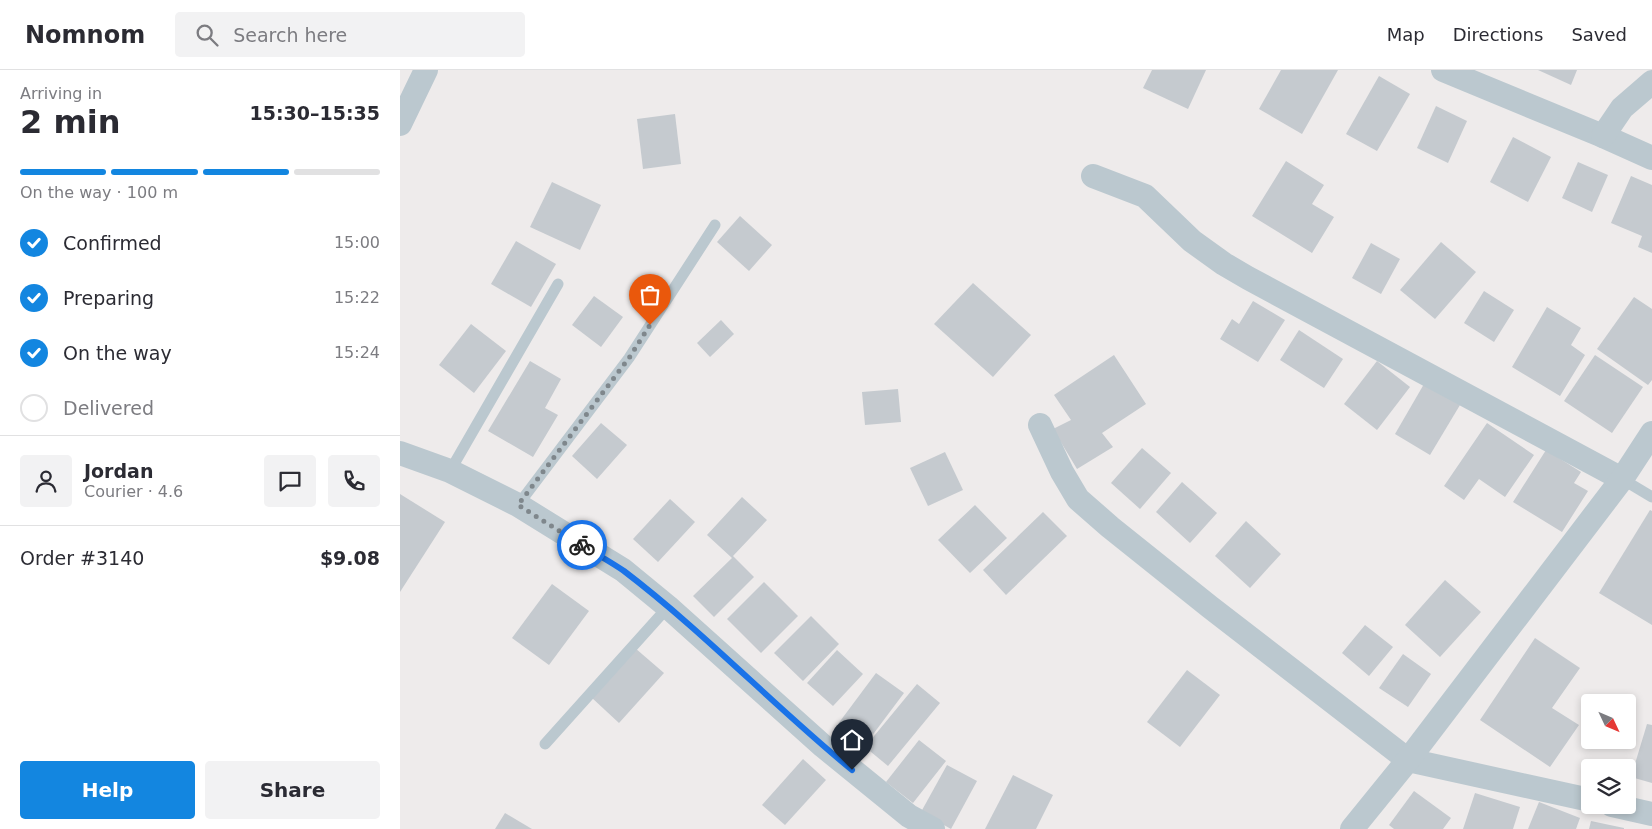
<!DOCTYPE html>
<html lang="en">
<head>
<meta charset="utf-8">
<style>
	:root { --surface:#fff; --page:#f2f2f3; --text:#2b2b33; --muted:#7c7c81; --line:#e1e1e2; --accent:#1386e0 }
	body { margin:0; font-family:"DejaVu Sans",sans-serif; background:var(--page); color:var(--text); height:100vh; display:flex; flex-direction:column; font-size:19px; white-space:nowrap }
	* { box-sizing:border-box; margin:0 }
	p { font-size:16px; color:var(--muted) }
	.icon { flex:none; width:28px; height:28px; fill:none; stroke:currentColor; stroke-width:2; stroke-linecap:round; stroke-linejoin:round }
	.map { position:relative; flex:1; overflow:hidden }
	.details { display:flex; flex-direction:column; background:var(--surface); width:400px }
	.details>* { flex:none }
	.needle { width:32px; rotate:134deg }
	.fabs { position:absolute; left:1181px; top:624px; display:grid; gap:10px }
	.fabs a { display:grid; place-items:center; width:55px; height:55px; border-radius:5px; background:var(--surface); box-shadow:0 2px 8px #0003; font-size:25px }
	.pin { position:absolute; display:grid; place-items:center; width:42px; height:42px; color:#fff; margin:-51px -21px; border-radius:50% 50% 50% 0; rotate:-45deg; box-shadow:0 0 5px #0007 }
	.pin .icon { rotate:45deg }
	.courier { position:absolute; display:grid; place-items:center; width:50px; height:50px; margin:-25px; border:4px solid #1a73e8; border-radius:50%; background:#fff; color:#222; box-shadow:0 1px 6px #0007 }
	.head em { font-style:normal; font-weight:800 }
	.head div { display:flex; flex-direction:column-reverse }
	.head { display:flex; align-items:center; justify-content:space-between; height:85px; padding:0 20px }
	h1 { font-size:32px; font-weight:800; line-height:38px }
	.bar { display:grid; grid-template-columns:repeat(4,1fr); gap:8px 5px; align-content:center; height:60px; padding:0 20px }
	.bar i { height:6px; border-radius:4px; background:var(--line) }
	.bar .selected { background:var(--accent) }
	.bar p { grid-column:span 4 }
	.line { display:flex; align-items:center; gap:12px; padding:0 20px; border-top:1px solid var(--line) }
	.line div { flex:1 }
	.round { display:grid; place-items:center; flex:none; width:52px; height:52px; border-radius:5px; background:var(--page) }
	ol { padding:0 20px; list-style:none }
	li { display:flex; align-items:center; gap:15px; height:55px }
	li p { margin-inline-start:auto }
	li .icon { padding:5px; border-radius:50%; background:var(--accent); color:#fff; stroke-width:4 }
	li:last-child { color:var(--muted) }
	li i { width:28px; height:28px; border:2px solid var(--line); border-radius:50% }
	.primary-button { display:flex; gap:10px; margin-top:auto; padding:10px 20px }
	.primary-button a { flex:1; height:58px; border-radius:5px; background:var(--accent); color:#fff; font-size:20px; font-weight:800; line-height:58px; text-align:center }
	.primary-button a+a { background:var(--page); color:var(--text) }
	header { display:flex; align-items:center; gap:30px; box-sizing:border-box; height:70px; padding:0 25px; background:var(--surface); border-bottom:1px solid var(--line) }
	header strong { font-size:24px }
	nav { display:flex; gap:28px; margin-inline-start:auto; font-size:18px }
	.search { width:350px; height:45px; background:var(--page); display:flex; align-items:center; gap:12px; box-sizing:border-box; padding:0 18px; border-radius:5px; color:var(--muted); font-size:19px }
	main { display:flex; flex:1; min-height:0 }
	.map>svg:first-child { display:block }
	.building { fill:#c5cacf }
	.lines { fill:none; stroke-linecap:round; stroke-linejoin:round }
	.service { stroke:#bbc8cf; stroke-width:11 }
	.minor { stroke:#bbc8cf; stroke-width:24 }
	.done { stroke:#7f878c; stroke-width:5; stroke-dasharray:0 9 }
	.route { stroke:#1a73e8; stroke-width:6 }
</style>
</head>
<body>
<header>
<strong>Nomnom</strong>
<div class="search"><svg class="icon" aria-label="search" viewBox="0 0 24 24"><circle cx="10" cy="10" r="6"/><path d="M15 15l6 6"/></svg>Search here</div>
<nav><a>Map</a><a>Directions</a><a>Saved</a></nav>
</header>
<main>
<section class="details">
<div class="head"><div><h1>2 min</h1><p>Arriving in</p></div><em>15:30–15:35</em></div>
<div class="bar"><i class="selected"></i><i class="selected"></i><i class="selected"></i><i></i><p>On the way · 100 m</p></div>
<ol>
<li><svg class="icon" aria-label="check" viewBox="0 0 24 24"><path d="M5 12l5 5 9-10"/></svg>Confirmed<p>15:00</p></li>
<li><svg class="icon" aria-label="check" viewBox="0 0 24 24"><path d="M5 12l5 5 9-10"/></svg>Preparing<p>15:22</p></li>
<li><svg class="icon" aria-label="check" viewBox="0 0 24 24"><path d="M5 12l5 5 9-10"/></svg>On the way<p>15:24</p></li>
<li><i></i>Delivered</li>
</ol>
<div class="line" style="height:90px"><a class="round"><svg class="icon" aria-label="person" viewBox="0 0 24 24"><circle cx="12" cy="8" r="4"/><path d="M4 21q1-7 8-7t8 7"/></svg></a><div><b>Jordan</b><p>Courier · 4.6</p></div><a class="round"><svg class="icon" aria-label="chat" viewBox="0 0 24 24"><path d="M4 5h16v11H9l-5 4z"/></svg></a><a class="round"><svg class="icon" aria-label="phone" viewBox="0 0 24 24"><path d="M5 4h4l2 5-3 2q2 4 5 5l2-3 5 2v4C11 20 4 13 5 4z"/></svg></a></div>
<div class="line" style="height:65px"><div>Order #3140</div><b>$9.08</b></div>
<div class="primary-button"><a>Help</a><a>Share</a></div>
</section>
<div class="map">
<svg width="1252" height="759" viewBox="0 0 1252 759">
	<rect width="100%" height="100%" fill="#eeebeb"/>
	<!-- building -->
	<g class="building">
		<polygon points="752,0 806,0 788,39 743,18"/>
		<polygon points="881,0 938,0 902,64 859,39"/>
		<polygon points="1138,0 1177,0 1171,15"/>
		<polygon points="979,6 1010,24 977,81 946,64"/>
		<polygon points="1036,36 1067,51 1048,93 1017,78"/>
		<polygon points="275,44 281,94 243,99 237,49"/>
		<polygon points="1113,67 1151,87 1128,132 1090,112"/>
		<polygon points="886,91 924,115 912,134 934,147 912,183 852,146"/>
		<polygon points="1178,92 1208,105 1192,142 1162,128"/>
		<polygon points="1231,106 1252,115 1252,183 1238,177 1242,166 1211,153"/>
		<polygon points="152,112 201,135 180,180 130,157"/>
		<polygon points="340,146 372,175 349,201 317,172"/>
		<polygon points="116,171 156,194 131,237 91,214"/>
		<polygon points="1041,172 1076,202 1035,249 1000,220"/>
		<polygon points="971,173 1000,189 981,224 952,208"/>
		<polygon points="573,213 631,265 593,307 534,254"/>
		<polygon points="1084,221 1114,240 1094,272 1064,253"/>
		<polygon points="194,226 223,247 201,277 172,255"/>
		<polygon points="1234,227 1252,239 1252,310 1248,315 1197,279"/>
		<polygon points="853,231 885,250 858,292 820,269 832,249 839,254"/>
		<polygon points="1147,237 1181,258 1171,275 1185,285 1160,326 1112,297"/>
		<polygon points="321,250 334,264 310,287 297,273"/>
		<polygon points="71,254 106,281 74,323 39,295"/>
		<polygon points="899,260 943,289 924,318 880,290"/>
		<polygon points="714,285 746,334 702,363 713,377 677,399 653,359 671,350 654,325"/>
		<polygon points="1195,285 1243,317 1212,363 1164,331"/>
		<polygon points="130,291 161,309 145,338 158,345 133,387 88,361"/>
		<polygon points="977,291 1010,317 977,360 944,334"/>
		<polygon points="1024,314 1060,335 1030,385 995,364"/>
		<polygon points="498,319 501,352 465,355 462,322"/>
		<polygon points="201,353 227,375 197,409 172,386"/>
		<polygon points="1087,353 1134,385 1105,427 1079,409 1064,430 1044,416"/>
		<polygon points="742,378 771,403 740,439 711,413"/>
		<polygon points="1146,380 1181,402 1174,413 1188,421 1162,462 1113,432"/>
		<polygon points="545,382 563,420 528,436 510,398"/>
		<polygon points="782,412 817,443 790,473 756,442"/>
		<polygon points="0,424 45,452 0,522"/>
		<polygon points="342,427 367,450 333,486 354,507 314,547 293,526 332,488 307,465"/>
		<polygon points="270,429 295,452 258,492 233,469"/>
		<polygon points="575,435 607,468 570,503 538,470"/>
		<polygon points="1250,440 1252,441 1252,555 1199,523"/>
		<polygon points="643,442 667,466 606,525 583,500"/>
		<polygon points="846,451 881,484 850,518 815,486"/>
		<polygon points="1045,510 1081,542 1040,587 1005,555"/>
		<polygon points="364,512 398,546 361,583 327,549"/>
		<polygon points="152,514 189,541 149,595 112,568"/>
		<polygon points="411,546 439,574 403,611 374,583"/>
		<polygon points="965,555 993,577 969,606 942,583"/>
		<polygon points="1135,568 1180,598 1152,638 1179,655 1150,697 1080,650"/>
		<polygon points="235,578 264,603 219,653 191,627"/>
		<polygon points="437,580 463,604 433,636 407,613"/>
		<polygon points="1003,584 1031,604 1008,637 979,618"/>
		<polygon points="787,600 820,625 780,677 747,652"/>
		<polygon points="476,603 504,623 465,675 438,654"/>
		<polygon points="517,614 540,633 488,696 465,677"/>
		<polygon points="1247,654 1252,655 1252,713 1231,707"/>
		<polygon points="519,670 546,691 513,733 486,712"/>
		<polygon points="403,689 426,710 385,755 362,735"/>
		<polygon points="547,695 577,711 551,759 521,742"/>
		<polygon points="613,705 653,725 636,759 585,759"/>
		<polygon points="1014,721 1051,748 1043,759 994,759 989,755"/>
		<polygon points="1075,723 1120,737 1113,759 1063,759"/>
		<polygon points="1139,732 1180,748 1176,759 1128,759"/>
		<polygon points="105,743 132,759 95,759"/>
		<polygon points="1191,751 1224,758 1224,759 1189,759"/>
	</g>
	<g class="lines">
		<!-- service -->
		<g class="service">
			<polyline points="50,401 158,214"/>
			<polyline points="1222,409 1252,427"/>
			<polyline points="118,435 229,288 315,155"/>
			<polyline points="145,674 268,537"/>
		</g>
		<!-- minor -->
		<g class="minor">
			<polyline points="1043,0 1203,66 1252,88"/>
			<polyline points="0,54 26,0"/>
			<polyline points="1203,66 1222,38 1252,12"/>
			<polyline points="693,106 745,126 792,171 824,194 848,208 1222,409"/>
			<polyline points="640,355 662,402 678,429 710,457 810,537 1008,690 1190,730"/>
			<polyline points="0,383 50,401 118,435 223,500 268,537 423,676 509,746 533,759"/>
			<polyline points="1212,735 1252,744"/>
			<polyline points="952,759 1008,690 1222,409 1252,363"/>
		</g>
	</g>
	<g class="lines">
		<!-- done -->
		<polyline class="done" points="182,475 118,435 229,288 250,255"/>
		<!-- route -->
		<path class="route" d="M182,475C196,484 211,492 224,501C304,562 374,636 452,700"/>
	</g>
</svg>
<div class="fabs">
<a><svg class="needle" viewBox="-14 -14 28 28"><path d="M0-13l5 13h-10z" fill="#e53935"/><path d="M0 13l5-13h-10z" fill="#7c7c81"/></svg></a>
<a><svg class="icon" aria-label="layers" viewBox="0 0 24 24"><path d="M12 4l9 5-9 5-9-5zM3 14l9 5 9-5"/></svg></a>
</div>
<div class="pin" style="left:250px;top:255px;background:#ea580c"><svg class="icon" aria-label="bag" viewBox="0 0 24 24"><path d="M5 8h14l-1 12H6zM9 8a3 3 0 0 1 6 0"/></svg></div>
<div class="pin" style="left:452px;top:700px;background:#1f2937"><svg class="icon" aria-label="home" viewBox="0 0 24 24"><path d="M3 11l9-7 9 7M6 9v11h12V9"/></svg></div>
<div class="courier" style="left:182px;top:475px"><svg class="icon" aria-label="bike" viewBox="0 0 24 24"><circle cx="6" cy="16" r="4"/><circle cx="18" cy="16" r="4"/><path d="M6 16l4-8h5l3 8M10 8l3 8H6M13 5h3"/></svg></div>
</div>
</main>
</body>
</html>
